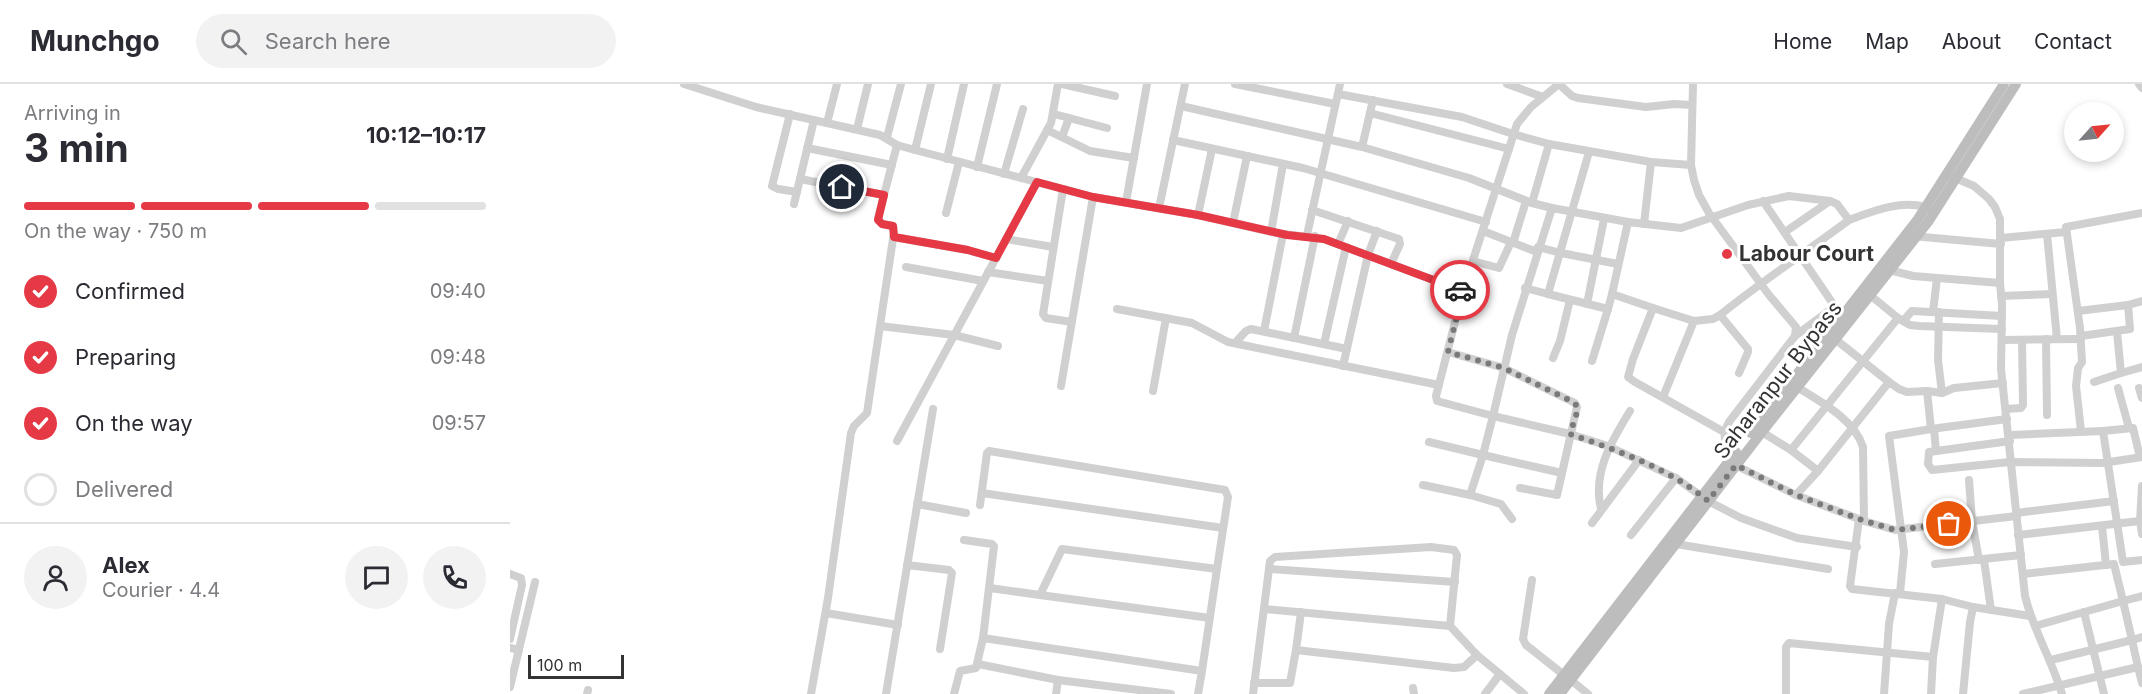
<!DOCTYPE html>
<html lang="en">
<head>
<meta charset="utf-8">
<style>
	:root { --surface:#fff; --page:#f2f2f3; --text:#2b2b33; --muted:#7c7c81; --line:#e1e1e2; --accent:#e63946 }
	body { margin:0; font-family:Inter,sans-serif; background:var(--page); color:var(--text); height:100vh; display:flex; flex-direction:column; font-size:22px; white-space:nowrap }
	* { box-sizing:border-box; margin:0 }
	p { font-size:20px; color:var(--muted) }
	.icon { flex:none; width:33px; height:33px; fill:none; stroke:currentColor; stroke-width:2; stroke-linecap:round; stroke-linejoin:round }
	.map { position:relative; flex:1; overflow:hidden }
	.drawer { display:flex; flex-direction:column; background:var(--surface); width:510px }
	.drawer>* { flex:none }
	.needle { width:39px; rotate:63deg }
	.controls { position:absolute; left:1554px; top:18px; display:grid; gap:12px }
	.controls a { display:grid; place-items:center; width:60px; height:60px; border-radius:50%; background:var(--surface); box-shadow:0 3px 9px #0003; font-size:30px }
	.scale { position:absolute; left:18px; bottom:15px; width:96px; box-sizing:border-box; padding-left:6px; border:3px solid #333; border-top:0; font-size:16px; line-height:21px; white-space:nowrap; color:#333; -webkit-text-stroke:4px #fff; paint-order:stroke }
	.pin { position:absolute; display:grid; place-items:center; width:51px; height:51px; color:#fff; margin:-26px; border:3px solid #fff; border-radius:50%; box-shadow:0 2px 6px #0007 }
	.courier { position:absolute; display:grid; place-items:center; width:60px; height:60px; margin:-30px; border:4px solid #e63946; border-radius:50%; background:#fff; color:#222; box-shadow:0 2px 8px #0007 }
	.overview em { font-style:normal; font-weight:700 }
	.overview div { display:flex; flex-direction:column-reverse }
	.overview { display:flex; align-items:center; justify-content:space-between; height:102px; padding:0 24px }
	h1 { font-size:39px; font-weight:700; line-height:45px }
	.bar { display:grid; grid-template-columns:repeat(4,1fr); gap:9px 6px; align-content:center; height:72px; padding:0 24px }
	.bar i { height:8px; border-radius:4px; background:var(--line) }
	.bar .on { background:var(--accent) }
	.bar p { grid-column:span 4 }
	.line { display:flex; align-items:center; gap:15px; padding:0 24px; border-top:2px solid var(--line) }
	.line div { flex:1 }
	.round { display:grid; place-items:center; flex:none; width:63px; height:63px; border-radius:32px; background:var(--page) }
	ol { padding:0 24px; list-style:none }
	li { display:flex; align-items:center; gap:18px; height:66px }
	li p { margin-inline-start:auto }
	li .icon { padding:6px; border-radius:50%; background:var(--accent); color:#fff; stroke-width:4 }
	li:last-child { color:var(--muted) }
	li i { width:33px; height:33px; border:3px solid var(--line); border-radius:50% }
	header { display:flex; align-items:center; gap:36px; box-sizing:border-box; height:84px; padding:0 30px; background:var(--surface); border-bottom:2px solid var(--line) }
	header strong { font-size:28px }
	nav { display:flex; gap:33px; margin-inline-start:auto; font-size:21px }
	.search { width:420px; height:54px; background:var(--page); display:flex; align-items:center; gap:15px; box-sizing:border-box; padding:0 21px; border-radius:33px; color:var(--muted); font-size:22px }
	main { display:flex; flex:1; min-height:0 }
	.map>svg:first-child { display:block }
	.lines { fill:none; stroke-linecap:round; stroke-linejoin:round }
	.street { stroke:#d0d0d0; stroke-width:8 }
	.secondary { stroke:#bdbdbd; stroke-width:10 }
	.done { stroke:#7a7a7a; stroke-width:6; stroke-dasharray:0 10.8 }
	.route { stroke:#e63946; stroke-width:8 }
	.poi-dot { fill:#e63946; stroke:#fff; stroke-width:2 }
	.labels { text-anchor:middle; stroke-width:6; stroke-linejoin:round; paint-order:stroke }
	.poi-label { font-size:21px; font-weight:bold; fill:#333; stroke:#fff; text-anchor:start }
	.street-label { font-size:21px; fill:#333; stroke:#fff }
</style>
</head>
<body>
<header>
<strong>Munchgo</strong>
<div class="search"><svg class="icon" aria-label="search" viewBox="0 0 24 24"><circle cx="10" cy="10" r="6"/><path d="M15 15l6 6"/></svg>Search here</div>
<nav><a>Home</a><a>Map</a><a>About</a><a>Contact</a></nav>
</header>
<main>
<section class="drawer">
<div class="overview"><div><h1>3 min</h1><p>Arriving in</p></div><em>10:12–10:17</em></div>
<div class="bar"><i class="on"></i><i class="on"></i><i class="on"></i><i></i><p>On the way · 750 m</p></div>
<ol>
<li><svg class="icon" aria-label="check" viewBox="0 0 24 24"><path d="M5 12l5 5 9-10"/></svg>Confirmed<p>09:40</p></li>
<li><svg class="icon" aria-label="check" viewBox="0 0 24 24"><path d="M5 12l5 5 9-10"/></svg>Preparing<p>09:48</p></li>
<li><svg class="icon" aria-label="check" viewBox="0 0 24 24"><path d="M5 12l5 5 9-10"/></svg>On the way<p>09:57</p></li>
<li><i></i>Delivered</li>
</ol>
<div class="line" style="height:108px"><a class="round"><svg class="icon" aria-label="person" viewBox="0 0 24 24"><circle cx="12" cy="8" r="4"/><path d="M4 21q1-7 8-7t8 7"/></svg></a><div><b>Alex</b><p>Courier · 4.4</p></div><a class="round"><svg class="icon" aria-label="chat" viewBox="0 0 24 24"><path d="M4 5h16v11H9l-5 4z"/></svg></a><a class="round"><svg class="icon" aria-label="phone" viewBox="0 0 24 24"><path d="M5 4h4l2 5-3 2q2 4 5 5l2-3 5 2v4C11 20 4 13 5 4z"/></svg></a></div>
</section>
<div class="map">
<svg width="1632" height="610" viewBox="0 0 1632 610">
	<rect width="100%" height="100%" fill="#fff"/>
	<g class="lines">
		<!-- street -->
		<g class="street">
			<polyline points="174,0 246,23 370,51 387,61"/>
			<polyline points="552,0 605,12"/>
			<polyline points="725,0 825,20"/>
			<polyline points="997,0 1033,13"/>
			<polyline points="1049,0 1021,23 1007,40 953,207 926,312 927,317 983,332 1002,251 1042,124 1118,138"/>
			<polyline points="1049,0 1062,12 1068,14 1136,23 1164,20 1182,21"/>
			<path d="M1183,0L1181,81L1184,96L1189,111L1199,129L1259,211L1286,243L1285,252L1219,338C1211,353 1215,359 1223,373"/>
			<polyline points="1629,0 1632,4"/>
			<polyline points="828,10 952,33 1003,50 1039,60 1141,78 1181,81"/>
			<polyline points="671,22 852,63 959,94 1022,119 1042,124"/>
			<polyline points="860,29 999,65"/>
			<polyline points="280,30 262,102 268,105 287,108"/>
			<polyline points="544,30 597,44"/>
			<polyline points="317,39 327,0"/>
			<polyline points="347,45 358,0"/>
			<polyline points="537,46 580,67 624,74"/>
			<polyline points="377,53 391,0"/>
			<polyline points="552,53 559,34"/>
			<polyline points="663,56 793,84 976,138"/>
			<polyline points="852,63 863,16"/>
			<polyline points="297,64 382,81"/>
			<polyline points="405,66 583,113 688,131 766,149 814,155 953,207"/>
			<polyline points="437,75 454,0"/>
			<polyline points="467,83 487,0"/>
			<polyline points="494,90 513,25"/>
			<path d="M1443,93L1464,102L1479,115L1485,123L1490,135V199L1492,220L1491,285L1515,512C1523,546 1542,576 1552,610"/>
			<polyline points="511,94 541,39 548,0"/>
			<polyline points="290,95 374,111"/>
			<polyline points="553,105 533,230 536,234 562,238"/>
			<polyline points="1253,117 1332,233"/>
			<polyline points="616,118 637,0"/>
			<polyline points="1022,119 1039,60"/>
			<polyline points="284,120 304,36"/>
			<polyline points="649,124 675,0"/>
			<polyline points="802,126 889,155 890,160 881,180"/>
			<polyline points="436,129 449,78"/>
			<polyline points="688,131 702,65"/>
			<path d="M1339,136C1363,127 1393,115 1418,124"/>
			<polyline points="723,139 737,72"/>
			<polyline points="1134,140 1141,78"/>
			<polyline points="973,147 1027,168"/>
			<polyline points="761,148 773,80"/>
			<polyline points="1275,148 1320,117"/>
			<polyline points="1537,150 1547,255"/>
			<polyline points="797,151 830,0"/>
			<polyline points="1402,152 1491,160"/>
			<polyline points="384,153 457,166 486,174"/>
			<polyline points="1490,154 1556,148"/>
			<polyline points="496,155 543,163"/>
			<polyline points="1003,159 1016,117"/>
			<polyline points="828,160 838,137"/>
			<polyline points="1028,163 1051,169 1108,180"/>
			<polyline points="963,177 989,184 1001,158"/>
			<polyline points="396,183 473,197"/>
			<polyline points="1379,186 1403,192 1490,199"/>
			<polyline points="478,188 538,197"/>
			<polyline points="1015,204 1038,210 1079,68"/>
			<polyline points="1038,210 1098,225 1102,210"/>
			<polyline points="1491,212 1542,210"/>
			<polyline points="1077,220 1094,135"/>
			<path d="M1143,224L1102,210L1118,138L1171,144L1238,121L1279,112L1320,117L1327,120L1339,136C1296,168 1251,198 1210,231L1203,235L1184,237L1153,313"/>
			<polyline points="607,225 682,239 718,258 929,301"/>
			<polyline points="1568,227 1618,221 1632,217"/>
			<polyline points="1423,228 1427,194"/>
			<polyline points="1429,228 1428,276 1432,309"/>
			<polyline points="1210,231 1238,265 1238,268 1229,289"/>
			<polyline points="1388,234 1400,241 1409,242 1492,245"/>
			<polyline points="1184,237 1143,224 1123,275 1118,293 1125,298 1214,348"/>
			<polyline points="1393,237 1402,227 1492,232"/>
			<polyline points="370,242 444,251 488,262"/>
			<polyline points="754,247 773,150"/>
			<polyline points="1285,252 1324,223"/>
			<polyline points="1571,252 1620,245 1618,221"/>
			<polyline points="784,254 805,152"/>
			<polyline points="1536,255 1537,331"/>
			<polyline points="1492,256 1571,255"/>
			<polyline points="725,259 736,247 741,245 837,265"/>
			<polyline points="814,260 836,163"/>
			<polyline points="938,268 994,284 1065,319 1067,323 1047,411 1010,404"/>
			<polyline points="1043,274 1050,257 1060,216"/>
			<polyline points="1082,277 1098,225"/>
			<polyline points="833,282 858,171 867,147"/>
			<polyline points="1611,289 1632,283"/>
			<polyline points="1379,298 1389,305 1397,308 1417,307 1432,309 1444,304 1493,299"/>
			<polyline points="1584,298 1611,289 1607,248"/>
			<polyline points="551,302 583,113"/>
			<path d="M1287,303C1311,318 1344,335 1353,363L1354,437"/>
			<polyline points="1608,304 1619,344"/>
			<polyline points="1629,304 1632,314"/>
			<polyline points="643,307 656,234"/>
			<polyline points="1417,307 1421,345 1497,335"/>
			<polyline points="1496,325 1511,324 1513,321 1512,256"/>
			<polyline points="1424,345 1426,367"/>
			<polyline points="1571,347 1566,302 1568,284 1572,278 1570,244 1556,143 1632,129"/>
			<polyline points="1593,347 1623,344 1630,373"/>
			<polyline points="1252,348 1281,366 1308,387"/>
			<polyline points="1500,351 1593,347 1613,478 1632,476"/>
			<polyline points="387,357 527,98"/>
			<polyline points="1500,357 1419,368 1418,380 1422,386 1500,378 1593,379 1632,373"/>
			<polyline points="919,358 973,371 960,411 991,420 1002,435"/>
			<polyline points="1281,366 1388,234 1360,211"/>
			<polyline points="1225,381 1286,411 1354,437 1385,446 1507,432"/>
			<polyline points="1052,389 973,371 983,332 1060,350 1098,362 1166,394 1198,417 1231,434 1287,454 1347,463"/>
			<polyline points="1459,396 1462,437 1469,476"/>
			<polyline points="913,401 960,411"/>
			<polyline points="472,409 713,444"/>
			<polyline points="1286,411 1308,387 1379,298 1325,255"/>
			<polyline points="407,420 456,429"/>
			<polyline points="470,421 477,369 479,367 715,406 718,413 707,485"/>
			<path d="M1091,425C1082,389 1102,356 1120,327"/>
			<polyline points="1506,429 1604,417"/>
			<polyline points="1349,435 1340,502 1342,505 1432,515 1463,523"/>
			<polyline points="1632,437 1630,437 1632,402"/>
			<polyline points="1082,439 1129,376"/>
			<polyline points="1592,442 1596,481"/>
			<polyline points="1121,451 1166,394"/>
			<polyline points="1508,451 1630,437 1632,450"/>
			<polyline points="454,456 482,460 484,462 473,554"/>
			<polyline points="1166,460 1318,485"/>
			<polyline points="1474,476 1481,526"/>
			<polyline points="1425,480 1511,471"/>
			<polyline points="397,481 439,486 442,489 430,565"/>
			<polyline points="759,485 945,498"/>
			<polyline points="0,490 11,494 12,501 0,555"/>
			<polyline points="1513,490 1604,480 1613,517 1632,512"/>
			<polyline points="1022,496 1013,555 1016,561 1054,591"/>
			<polyline points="480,504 530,511"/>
			<polyline points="1390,509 1394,468 1379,352 1421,345"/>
			<polyline points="754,525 940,542 967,571 990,590 975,610"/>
			<polyline points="791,528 786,566 944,584 954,583 967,571"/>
			<polyline points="1574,528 1594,610"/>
			<polyline points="316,529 388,541"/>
			<polyline points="1525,542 1613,517 1622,556 1632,553"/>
			<polyline points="0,564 9,566"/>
			<polyline points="1541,576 1622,556 1628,583"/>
			<polyline points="468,580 548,596 661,610"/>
			<polyline points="692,587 707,485 552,465 530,511 700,534"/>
			<polyline points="990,590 1014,610"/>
			<polyline points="1061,596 1078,610"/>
			<polyline points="744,599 780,599 786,566"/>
			<polyline points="0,603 25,498"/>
			<polyline points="903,604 904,610"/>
			<polyline points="77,610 78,606"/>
			<polyline points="301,610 318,514 341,349 344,342 357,329 384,148 383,142 372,140 368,134 387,61 405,66 421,0"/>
			<polyline points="376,610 423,325"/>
			<polyline points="444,610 450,587 466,584 473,554 692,587 688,610"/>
			<polyline points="546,610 548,596"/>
			<polyline points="743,610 760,477 765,473 921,463 944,466 947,471 940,542"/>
			<polyline points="1276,610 1276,563 1279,559 1423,573"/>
			<polyline points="1374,610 1379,540 1385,509"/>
			<polyline points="1421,610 1423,573 1432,515"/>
			<polyline points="1453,610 1460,538 1463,523 1520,532"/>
			<polyline points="1513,610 1628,583 1632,599"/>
		</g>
		<!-- secondary -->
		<g class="secondary">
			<polyline points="1241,349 1408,135 1494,0"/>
			<polyline points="1039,610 1226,368"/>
			<polyline points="1050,610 1252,348 1418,138 1506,0"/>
		</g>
	</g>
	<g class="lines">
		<!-- done -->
		<path class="done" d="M950,206L953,207L938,268L994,284L1065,319L1068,325L1060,350C1108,367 1159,384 1198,417L1226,381L1286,411L1349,435L1385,446L1439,440"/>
		<!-- route -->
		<polyline class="route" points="332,103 374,111 368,136 372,140 383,142 384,153 458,166 486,174 527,98 583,113 688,131 777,151 814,155 950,206"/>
	</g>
	<!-- markers -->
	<circle class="poi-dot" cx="1217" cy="170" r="6"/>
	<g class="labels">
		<!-- poi labels -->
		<g class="poi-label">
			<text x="1229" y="177">Labour Court</text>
		</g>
		<!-- street labels -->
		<g class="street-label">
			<text transform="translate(1268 296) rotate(-52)" y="7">Saharanpur Bypass</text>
		</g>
	</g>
</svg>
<div class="controls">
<a><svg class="needle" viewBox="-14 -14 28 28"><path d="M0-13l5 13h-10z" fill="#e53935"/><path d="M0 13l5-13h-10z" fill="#7c7c81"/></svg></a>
</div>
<div class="scale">100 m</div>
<div class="pin" style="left:1439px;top:440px;background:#ea580c"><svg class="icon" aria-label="bag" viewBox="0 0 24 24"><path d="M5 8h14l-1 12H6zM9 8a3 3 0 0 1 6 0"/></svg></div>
<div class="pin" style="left:332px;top:103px;background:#1f2937"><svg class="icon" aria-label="home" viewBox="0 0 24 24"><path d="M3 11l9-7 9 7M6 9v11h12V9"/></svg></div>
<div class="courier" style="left:950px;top:206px"><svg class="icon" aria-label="car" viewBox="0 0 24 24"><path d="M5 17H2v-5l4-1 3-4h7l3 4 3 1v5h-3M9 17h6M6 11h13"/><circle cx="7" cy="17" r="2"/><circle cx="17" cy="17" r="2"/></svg></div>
</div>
</main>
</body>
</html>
